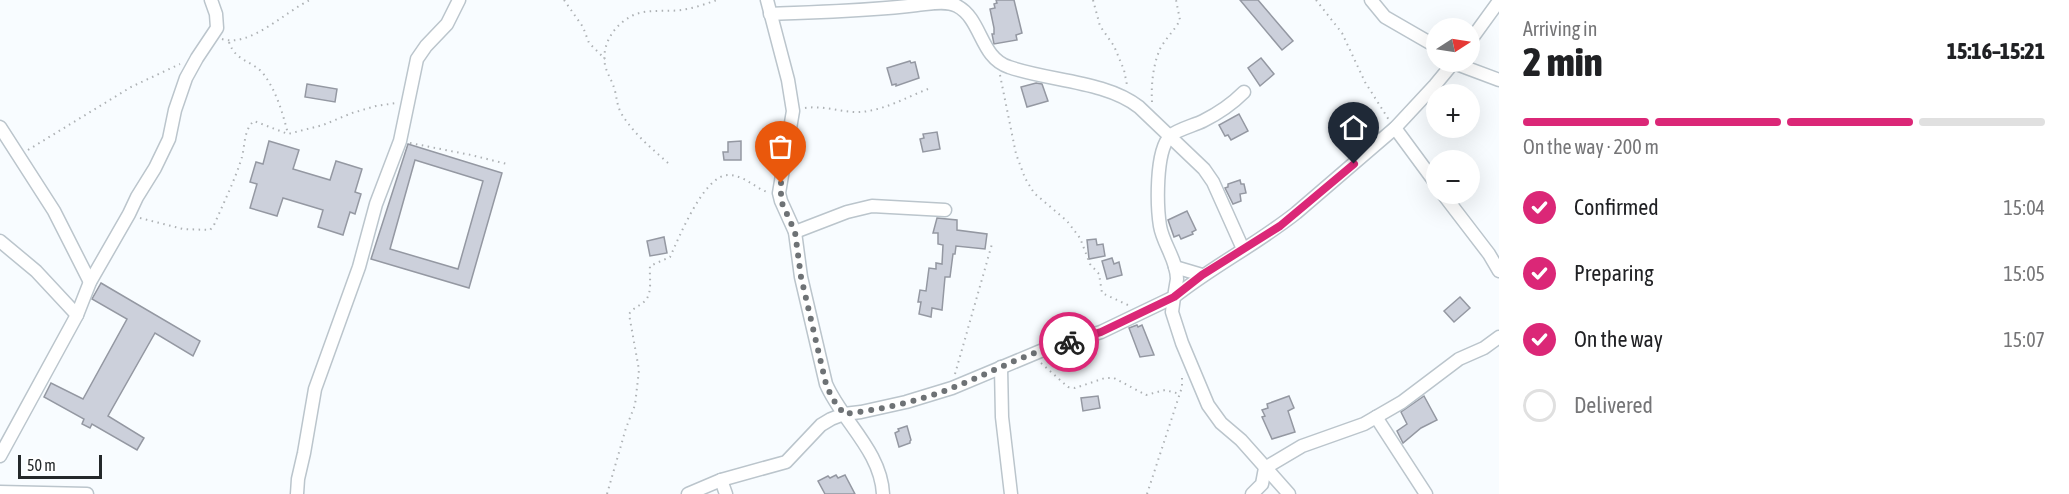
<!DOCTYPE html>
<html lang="en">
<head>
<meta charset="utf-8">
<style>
	:root { --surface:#fff; --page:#f2f2f2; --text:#202124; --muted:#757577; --line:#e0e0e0; --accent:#db2777 }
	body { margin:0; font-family:"Asap Condensed",sans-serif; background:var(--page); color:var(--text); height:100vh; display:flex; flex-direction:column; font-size:22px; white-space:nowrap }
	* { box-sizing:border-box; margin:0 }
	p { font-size:20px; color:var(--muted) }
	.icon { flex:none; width:33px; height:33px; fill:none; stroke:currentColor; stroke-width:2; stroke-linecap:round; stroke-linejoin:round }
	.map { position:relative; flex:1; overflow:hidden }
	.side { display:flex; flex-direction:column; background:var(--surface); width:570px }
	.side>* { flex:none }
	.needle { width:39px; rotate:78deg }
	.tools { position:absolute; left:1426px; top:18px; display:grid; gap:12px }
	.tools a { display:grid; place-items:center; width:54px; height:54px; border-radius:50%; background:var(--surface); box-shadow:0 6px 24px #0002; font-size:30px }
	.scale { position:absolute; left:18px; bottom:15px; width:84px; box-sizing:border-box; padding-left:6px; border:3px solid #24282a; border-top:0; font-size:16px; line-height:21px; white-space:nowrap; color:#24282a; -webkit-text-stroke:4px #fff; paint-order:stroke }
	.pin { position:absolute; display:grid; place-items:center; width:51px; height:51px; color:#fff; margin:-62px -26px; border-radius:50% 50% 50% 0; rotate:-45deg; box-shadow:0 0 6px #0007 }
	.pin .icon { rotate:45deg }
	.courier { position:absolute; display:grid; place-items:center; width:60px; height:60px; margin:-30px; border:4px solid #db2777; border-radius:50%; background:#fff; color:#222; box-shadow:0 2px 8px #0007 }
	.headline em { font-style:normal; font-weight:800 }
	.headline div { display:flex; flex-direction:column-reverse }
	.headline { display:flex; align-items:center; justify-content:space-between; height:102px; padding:0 24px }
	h1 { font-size:39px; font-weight:800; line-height:45px }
	.bar { display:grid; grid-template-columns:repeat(4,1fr); gap:9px 6px; align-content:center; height:72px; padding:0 24px }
	.bar i { height:8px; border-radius:4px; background:var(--line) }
	.bar .selected { background:var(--accent) }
	.bar p { grid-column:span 4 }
	ol { padding:0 24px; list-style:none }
	li { display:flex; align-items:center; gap:18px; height:66px }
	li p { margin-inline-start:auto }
	li .icon { padding:6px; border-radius:50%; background:var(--accent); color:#fff; stroke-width:4 }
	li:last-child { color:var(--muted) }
	li i { width:33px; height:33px; border:3px solid var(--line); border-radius:50% }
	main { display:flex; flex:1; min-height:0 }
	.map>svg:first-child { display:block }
	.building { fill:#ccd0db; stroke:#9498a2; stroke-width:1.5; fill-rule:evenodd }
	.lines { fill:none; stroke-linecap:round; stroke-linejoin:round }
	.minor-casing { stroke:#bbc5cc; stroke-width:15 }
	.path { stroke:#aeb2b5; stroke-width:2; stroke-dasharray:1.5 4.5; stroke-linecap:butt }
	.minor { stroke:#fff; stroke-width:12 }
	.done { stroke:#6e7275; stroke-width:6; stroke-dasharray:0 10.8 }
	.route { stroke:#db2777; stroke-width:8 }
</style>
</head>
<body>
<main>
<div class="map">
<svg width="1499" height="494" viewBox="0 0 1499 494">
	<rect width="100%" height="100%" fill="#f8fcff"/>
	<!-- building -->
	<g class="building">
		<polygon points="996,0 1014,0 1022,33 1016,35 1017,40 994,44 992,34 994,34 994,28 990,9 995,8 994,4 997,3"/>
		<polygon points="1240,0 1258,0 1293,41 1282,50"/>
		<polygon points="1261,58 1274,74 1260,86 1248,68"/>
		<polygon points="910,61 911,63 915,62 919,78 896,86 896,84 892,85 887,68"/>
		<polygon points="1036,83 1042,84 1048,101 1027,107 1021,87"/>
		<polygon points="307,84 337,89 335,102 305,97"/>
		<polygon points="1239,114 1248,131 1231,140 1228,135 1225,136 1219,125"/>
		<polygon points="937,132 940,149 923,152 920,139 924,138 923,134"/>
		<polygon points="269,141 299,150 293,169 330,180 336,161 362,169 355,192 361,194 355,214 350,212 343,235 318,227 323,210 283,198 277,216 250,208 257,184 250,182 256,162 263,164"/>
		<polygon points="741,141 741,160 724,160 723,152 728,152 728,142"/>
		<path d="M408,144L502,173L469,288L371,259ZM415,160L483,181L458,269L390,249Z"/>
		<polygon points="1240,180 1241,184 1244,184 1246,193 1240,194 1241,201 1233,204 1225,188 1228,187 1228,184"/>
		<polygon points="1187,211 1196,230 1192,232 1193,234 1181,239 1179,235 1174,237 1168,220"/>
		<polygon points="937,218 957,220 957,230 987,234 985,249 956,246 955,254 953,254 950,277 945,277 942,310 932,308 931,317 919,314 921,302 918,302 920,290 926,291 929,268 936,269 936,263 942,264 943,245 938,244 938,233 933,233"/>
		<polygon points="664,237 667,253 650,256 647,241"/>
		<polygon points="1096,239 1097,245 1103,244 1105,256 1089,259 1087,240"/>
		<polygon points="1112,258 1114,264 1119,262 1122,275 1107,279 1102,261"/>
		<polygon points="101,283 200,341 193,356 155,333 108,416 144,438 137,450 92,424 90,428 82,424 84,419 44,397 51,383 83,399 127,319 92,299"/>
		<polygon points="1460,297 1470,308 1454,322 1444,311"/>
		<polygon points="1137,325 1138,327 1142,325 1154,355 1140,357 1129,328"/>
		<polygon points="1098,396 1100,408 1083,411 1081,398"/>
		<polygon points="1289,396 1294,408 1288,411 1295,432 1272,439 1262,417 1265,416 1262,410 1268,408 1267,404"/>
		<polygon points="1424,396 1437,420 1421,428 1403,443 1397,431 1407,424 1401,412"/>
		<polygon points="907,426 911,440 910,441 910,443 899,447 895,433 899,431 898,429"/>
		<polygon points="836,475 838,478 845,475 855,494 825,494 818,481 828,476 830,478"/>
	</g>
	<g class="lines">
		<!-- minor casing -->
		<g class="minor-casing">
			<g id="minor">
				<path d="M767,0L788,80L793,111L779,193L781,201L795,232L801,277L826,384C842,421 881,451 883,494"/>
				<polyline points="1371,0 1385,17 1437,47"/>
				<path d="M770,14C819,12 868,11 917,5C929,4 946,0 957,6C982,19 980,58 1009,67C1049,81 1106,81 1139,107L1204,169L1213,182L1243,249"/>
				<polyline points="1470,41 1499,1"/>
				<polyline points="1451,62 1499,80"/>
				<polyline points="0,127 54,211 90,282"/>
				<polyline points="1395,128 1437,185"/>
				<polyline points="1443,194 1489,254 1499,271"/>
				<polyline points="795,232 847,212 872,206 945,210"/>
				<polyline points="0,241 36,271 77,315"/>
				<polyline points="1175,267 1202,275"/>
				<polyline points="1001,367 1002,417 1011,494"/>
				<polyline points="1376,417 1426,494"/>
				<polyline points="0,456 77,315 90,282 129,214 137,197 155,168 169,139 175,110 186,78 197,58 217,28 216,14 211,0"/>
				<polyline points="721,480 726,494"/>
				<polyline points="0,492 87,494"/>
				<polyline points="297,494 298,479 304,453 315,389 359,267 376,204 400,141 417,59 426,46 447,24 459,0"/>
				<path d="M688,494L721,480L786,462L821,425L831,419L844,414L861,412L906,402L952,388L1043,350L1101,332L1174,297C1175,291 1176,285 1177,279C1177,260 1163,244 1160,226C1157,207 1155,152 1170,136C1176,130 1195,125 1203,121C1219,113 1232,104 1244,92"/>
				<polyline points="1252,494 1262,484 1265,468 1302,446 1364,424 1402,402 1459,359 1484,348 1499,337"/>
				<path d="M1289,494L1241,440L1221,423L1208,405L1182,343L1172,312L1174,297C1213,266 1257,244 1296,213L1395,128L1435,85L1454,62"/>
			</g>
		</g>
		<!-- path -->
		<g class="path">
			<polyline points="564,0 583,27 589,43 605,59"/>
			<polyline points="1093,0 1100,26 1114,46 1124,70 1127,85"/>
			<polyline points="1316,0 1342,33 1365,82 1389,120"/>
			<path d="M222,39C250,48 286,11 310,0"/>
			<path d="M229,42C236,63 254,60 265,76C277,93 283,114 288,134"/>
			<polyline points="1000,75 1016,154 1025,178 1034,193 1067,221 1080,238 1090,264 1099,274 1102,293 1130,306"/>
			<path d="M1152,102C1151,85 1153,65 1160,49C1165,39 1175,30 1180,20L1176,0"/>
			<path d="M805,108C824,105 842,113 861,112C885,110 907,97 928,89"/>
			<polyline points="410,143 471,155 507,164"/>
			<polyline points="28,150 131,87 180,64"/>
			<path d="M668,163C651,148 633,133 621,113C617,105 617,99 615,91C613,82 607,74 605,65C601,43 616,22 636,14C651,9 667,12 682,10C694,8 706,4 717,0"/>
			<path d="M140,218L183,229L210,230L214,225C224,202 235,180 242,157C245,145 244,129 254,121L288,134L323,125L352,113L376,106L396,103"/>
			<polyline points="1041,363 1068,387 1075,388 1105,378 1114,378 1146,395 1165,390 1180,394"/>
			<polyline points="955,374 992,244"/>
			<path d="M607,494L626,428L635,405L639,370L629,314C634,307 640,306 645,301C653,292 649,277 650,266L670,257C679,238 704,174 729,175C745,176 754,187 767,192"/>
			<polyline points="1147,494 1182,387 1182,376"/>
		</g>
		<!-- minor -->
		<use href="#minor" class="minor"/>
	</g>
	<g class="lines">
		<!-- done -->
		<path class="done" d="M781,183V201L795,232L801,277L826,384L832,398L844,414C880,410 919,401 952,388C991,373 1028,352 1069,342"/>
		<!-- route -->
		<polyline class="route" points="1069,342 1101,332 1174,297 1202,275 1280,226 1354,164"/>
	</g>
</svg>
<div class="tools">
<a><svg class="needle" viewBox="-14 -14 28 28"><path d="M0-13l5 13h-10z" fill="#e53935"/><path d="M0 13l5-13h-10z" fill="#757577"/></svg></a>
<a>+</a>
<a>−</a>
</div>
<div class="scale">50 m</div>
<div class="pin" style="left:781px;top:183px;background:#ea580c"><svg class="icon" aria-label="bag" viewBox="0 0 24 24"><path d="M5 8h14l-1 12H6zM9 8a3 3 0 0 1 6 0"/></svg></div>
<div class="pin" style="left:1354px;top:164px;background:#1f2937"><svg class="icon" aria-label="home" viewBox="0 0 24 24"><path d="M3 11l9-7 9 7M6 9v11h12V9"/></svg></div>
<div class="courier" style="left:1069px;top:342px"><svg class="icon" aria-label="bike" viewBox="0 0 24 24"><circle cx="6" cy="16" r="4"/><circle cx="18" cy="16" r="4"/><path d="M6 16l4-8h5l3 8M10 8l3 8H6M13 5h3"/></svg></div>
</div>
<section class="side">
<div class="headline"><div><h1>2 min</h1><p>Arriving in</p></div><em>15:16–15:21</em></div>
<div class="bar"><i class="selected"></i><i class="selected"></i><i class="selected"></i><i></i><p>On the way · 200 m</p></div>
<ol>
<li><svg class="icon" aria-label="check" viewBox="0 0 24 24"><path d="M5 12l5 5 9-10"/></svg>Confirmed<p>15:04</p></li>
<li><svg class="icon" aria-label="check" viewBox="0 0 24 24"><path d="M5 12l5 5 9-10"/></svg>Preparing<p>15:05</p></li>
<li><svg class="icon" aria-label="check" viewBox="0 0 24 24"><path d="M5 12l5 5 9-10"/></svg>On the way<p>15:07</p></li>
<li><i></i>Delivered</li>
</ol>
</section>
</main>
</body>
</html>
